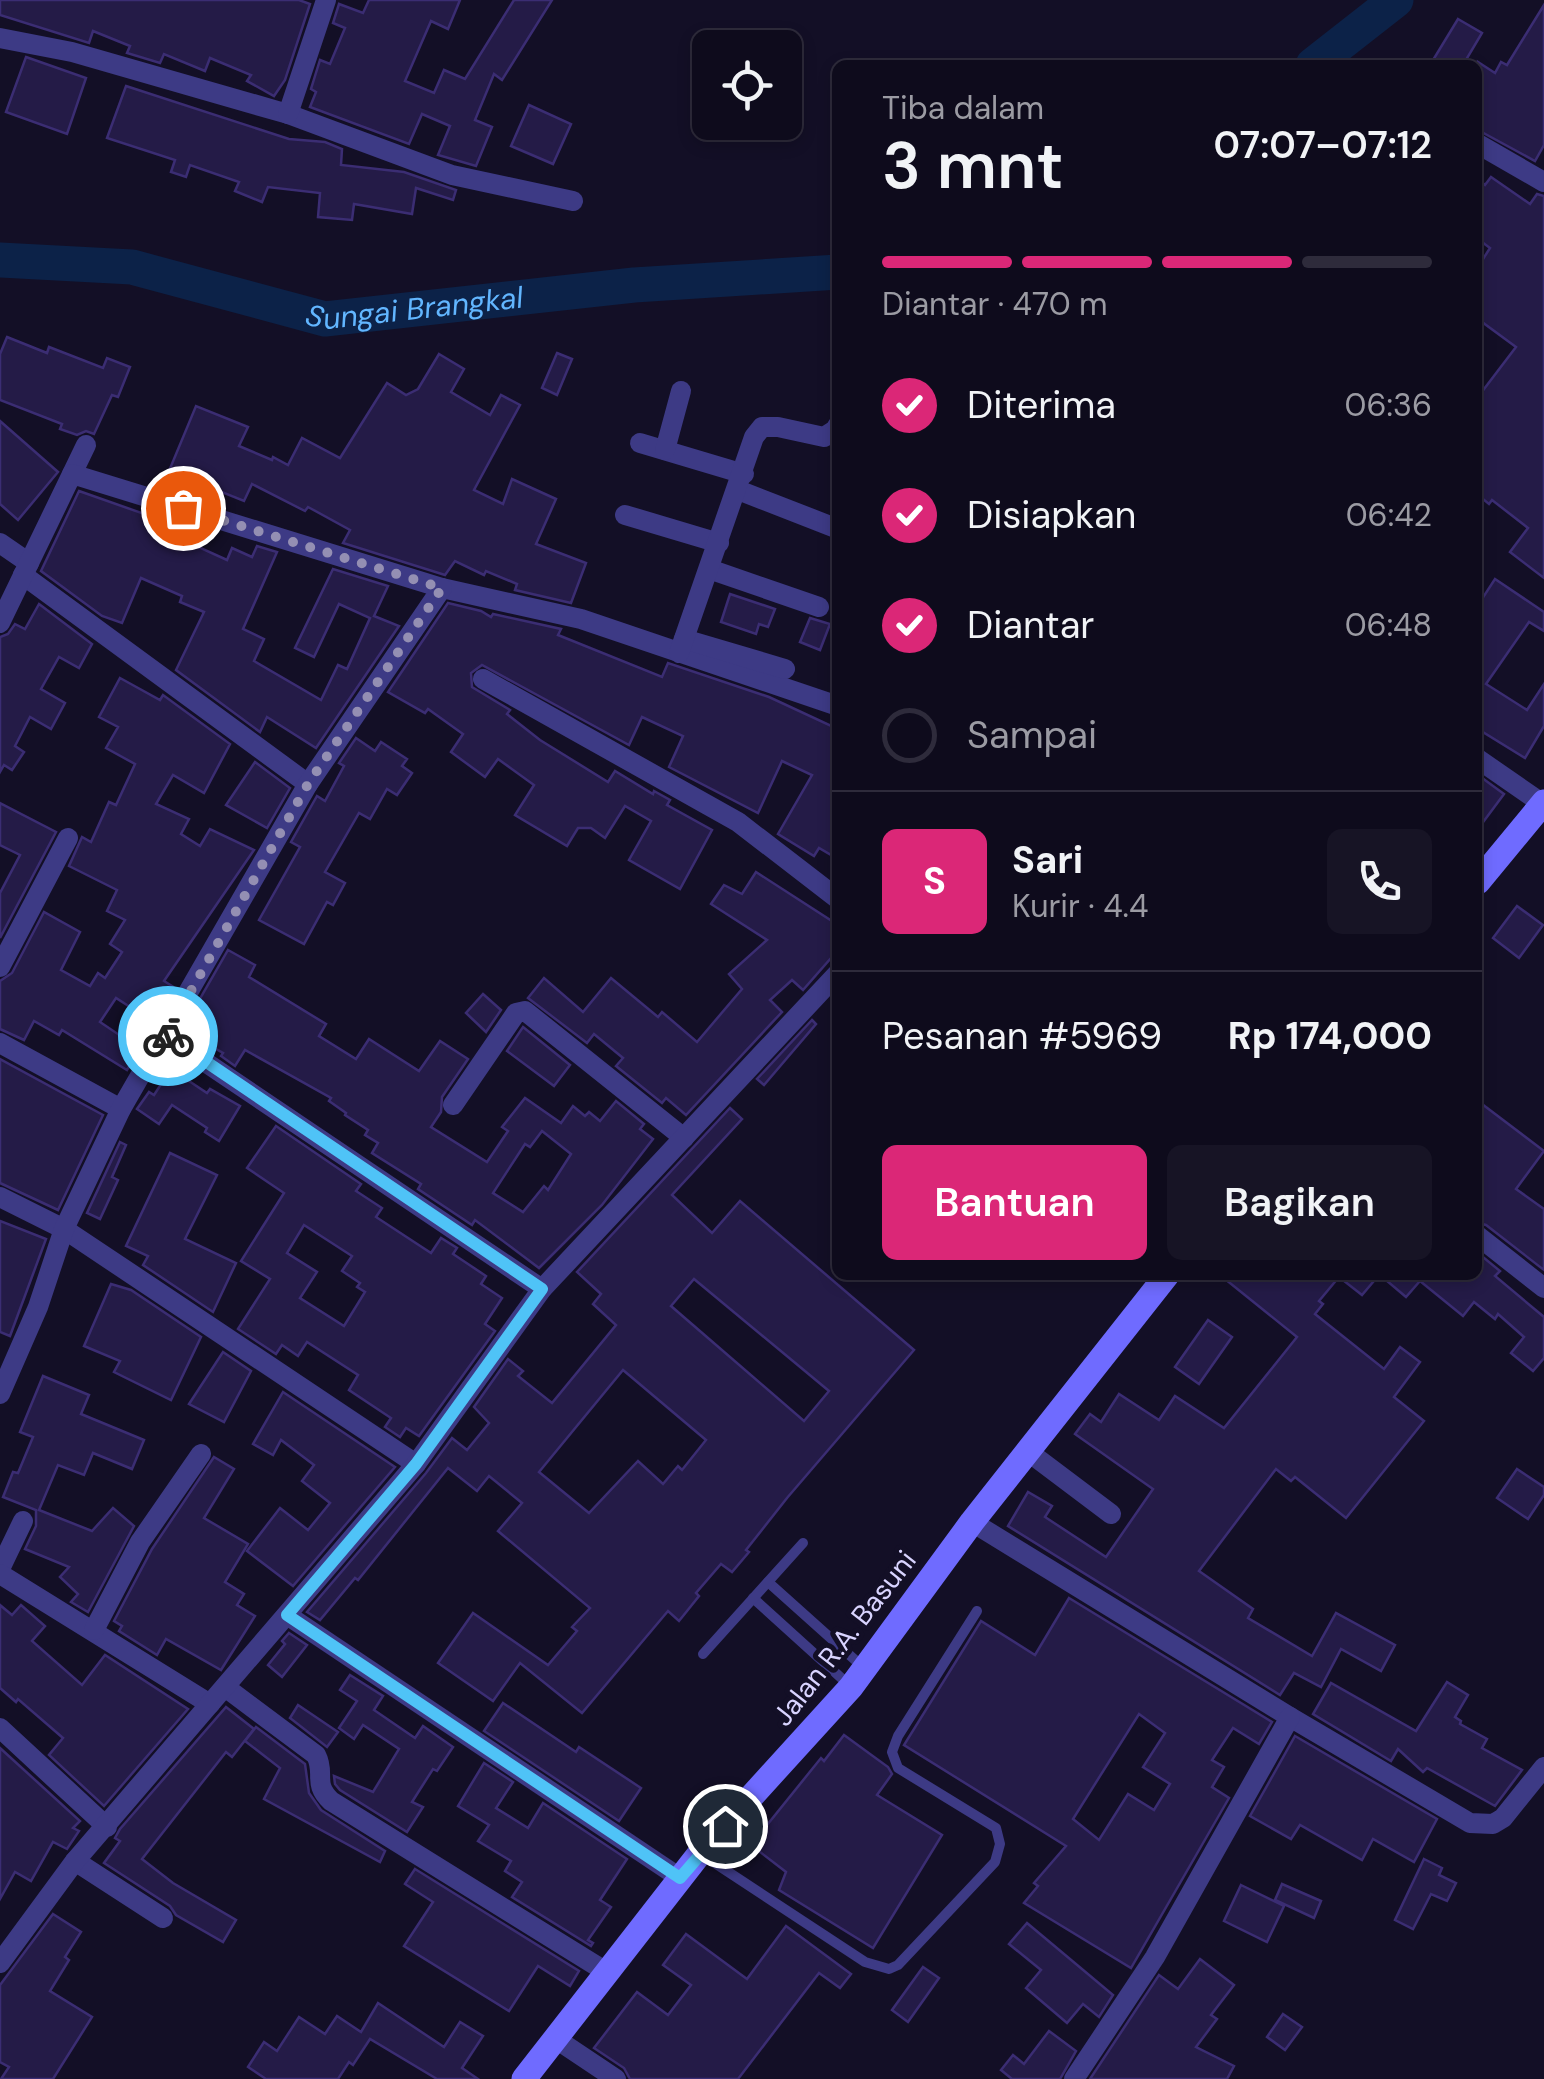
<!DOCTYPE html>
<html lang="id">
<head>
<meta charset="utf-8">
<style>
	:root { --surface:#0e0b1c; --page:#171425; --text:#f1f3f6; --muted:#9b9ba3; --line:#2e2b3b; --accent:#db2777 }
	body { margin:0; font-family:"DM Sans",sans-serif; background:var(--page); color:var(--text); height:100vh; display:flex; flex-direction:column; font-size:38px; white-space:nowrap }
	* { box-sizing:border-box; margin:0 }
	p { font-size:32px; color:var(--muted) }
	.icon { flex:none; width:55px; height:55px; fill:none; stroke:currentColor; stroke-width:2; stroke-linecap:round; stroke-linejoin:round }
	.map { position:relative; flex:1; overflow:hidden }
	.drawer { position:absolute; left:832px; top:60px; width:650px; height:1220px; display:flex; flex-direction:column; background:var(--surface); border-radius:15px; box-shadow:0 5px 15px #0003,0 0 0 2px var(--line) }
	.drawer>* { flex:none }
	.buttons { position:absolute; left:692px; top:30px; display:grid; gap:20px }
	.buttons a { display:grid; place-items:center; width:110px; height:110px; border-radius:15px; background:var(--surface); box-shadow:0 5px 15px #0003,0 0 0 2px var(--line); font-size:50px }
	.pin { position:absolute; display:grid; place-items:center; width:85px; height:85px; color:#fff; margin:-42px; border:5px solid #fff; border-radius:50%; box-shadow:0 2px 10px #0007 }
	.courier { position:absolute; display:grid; place-items:center; width:100px; height:100px; margin:-50px; border:8px solid #4fc3f7; border-radius:50%; background:#fff; color:#222; box-shadow:0 2px 12px #0007 }
	.head em { font-style:normal; font-weight:600 }
	.head div { display:flex; flex-direction:column-reverse }
	.head { display:flex; align-items:center; justify-content:space-between; height:170px; padding:0 50px }
	h1 { font-size:65px; font-weight:600; line-height:75px }
	.bar { display:grid; grid-template-columns:repeat(4,1fr); gap:15px 10px; align-content:center; height:120px; padding:0 50px }
	.bar i { height:12px; border-radius:8px; background:var(--line) }
	.bar .active { background:var(--accent) }
	.bar p { grid-column:span 4 }
	.line { display:flex; align-items:center; gap:25px; padding:0 50px; border-top:2px solid var(--line) }
	.line div { flex:1 }
	.round { display:grid; place-items:center; flex:none; width:105px; height:105px; border-radius:15px; background:var(--page) }
	ol { padding:0 50px; list-style:none }
	li { display:flex; align-items:center; gap:30px; height:110px }
	li p { margin-inline-start:auto }
	li .icon { padding:10px; border-radius:50%; background:var(--accent); color:#fff; stroke-width:4 }
	li:last-child { color:var(--muted) }
	li i { width:55px; height:55px; border:5px solid var(--line); border-radius:50% }
	.primary-button { display:flex; gap:20px; margin-top:auto; padding:20px 50px }
	.primary-button a { flex:1; height:115px; border-radius:15px; background:var(--accent); color:#fff; font-size:40px; font-weight:600; line-height:115px; text-align:center }
	.primary-button a+a { background:var(--page); color:var(--text) }
	.map>svg:first-child { display:block }
	.lines { fill:none; stroke-linecap:round; stroke-linejoin:round }
	.river { stroke:#0c2248; stroke-width:35 }
	.building { fill:#241b47; stroke:#3b2d73; stroke-width:2.5; fill-rule:evenodd }
	.lane { stroke:#3d3a85; stroke-width:10 }
	.street { stroke:#3d3a85; stroke-width:20 }
	.secondary { stroke:#6f6bff; stroke-width:25 }
	.done { stroke:#948fb3; stroke-width:10; stroke-dasharray:0 18 }
	.route { stroke:#4fc3f7; stroke-width:12 }
	.labels { text-anchor:middle; stroke-width:10; stroke-linejoin:round; paint-order:stroke }
	.street-label { font-size:28px; fill:#d9d4ff; stroke:#130f26 }
	.water-label { font-size:30px; font-style:italic; fill:#62b6ff; stroke:#130f26 }
</style>
</head>
<body>
<div class="map">
<svg width="1544" height="2079" viewBox="0 0 1544 2079">
	<rect width="100%" height="100%" fill="#130f26"/>
	<g class="lines">
		<!-- river -->
		<g class="river">
			<polyline points="1313,65 1396,0"/>
			<path id="s1" d="M0,260L132,267L325,319L634,285L838,272"/>
		</g>
	</g>
	<!-- building -->
	<g class="building">
		<polygon points="0,0 299,0 310,4 285,80 274,96 247,81 251,75 210,58 205,71 164,54 160,63 127,53 130,46 93,31 89,43 0,15"/>
		<polygon points="369,0 460,0 448,29 431,21 405,81 434,93 444,70 465,79 514,0 552,0 502,80 494,74 475,120 492,127 476,166 438,155 450,126 422,114 409,144 310,107 316,92 311,89 320,60 330,64 345,28 333,23 339,4 363,13"/>
		<polygon points="1544,5 1544,145 1535,161 1478,130 1478,62 1495,73 1501,62 1507,65"/>
		<polygon points="1458,19 1482,33 1463,65 1430,65"/>
		<polygon points="26,57 86,78 67,134 6,112"/>
		<polygon points="126,86 289,139 325,142 342,149 341,165 404,172 456,190 453,200 416,188 412,214 354,204 352,220 318,217 320,193 268,187 262,202 235,191 239,182 190,165 186,177 171,172 175,160 107,138"/>
		<polygon points="529,105 571,124 553,164 511,146"/>
		<polygon points="1491,177 1530,204 1537,194 1544,196 1544,578 1510,552 1528,528 1492,500 1489,504 1478,495 1478,397 1516,347 1478,319 1478,267 1490,248 1478,239 1478,179 1485,185"/>
		<polygon points="7,337 47,353 49,347 103,368 107,358 130,367 118,397 112,395 94,434 86,431 77,435 60,429 62,424 0,400 0,354"/>
		<polygon points="557,353 572,359 557,395 542,388"/>
		<polygon points="439,354 464,369 451,392 490,415 501,395 520,405 474,490 503,504 512,479 556,499 536,544 586,563 571,603 515,590 517,584 486,571 484,575 455,561 445,575 343,543 350,530 308,507 305,511 252,484 244,501 169,471 196,406 248,427 239,446 272,460 273,457 288,465 302,438 340,458 387,383 406,395 418,389"/>
		<polygon points="0,421 58,472 18,520 0,504"/>
		<polygon points="79,491 167,522 169,518 204,529 196,546 227,560 232,548 252,557 257,546 277,552 243,629 264,639 254,661 321,700 338,665 347,669 370,618 339,604 314,657 295,648 333,569 388,586 374,616 399,626 316,748 267,717 260,732 176,670 204,612 180,602 182,596 141,578 122,623 102,616 41,571"/>
		<polygon points="1495,579 1544,612 1544,631 1529,622 1486,684 1527,710 1544,684 1544,726 1525,758 1478,729 1478,605"/>
		<polygon points="730,594 775,609 768,627 759,624 756,634 721,622"/>
		<polygon points="448,603 481,611 491,617 493,614 561,629 558,635 662,677 668,663 769,697 838,729 838,859 819,848 814,856 778,834 812,775 782,761 758,813 669,767 683,736 642,717 629,745 482,665 471,673 472,687 510,710 507,714 540,740 608,782 615,771 653,794 654,791 670,800 667,805 712,830 680,889 629,860 651,821 625,806 605,838 591,828 578,828 567,846 515,815 534,785 498,759 485,777 451,752 463,734 428,709 425,713 388,692"/>
		<polygon points="39,604 92,644 79,668 59,657 41,689 65,703 51,729 30,717 15,746 24,752 12,770 4,765 0,772 0,637 8,634 15,624 25,629"/>
		<polygon points="810,618 830,624 820,650 800,642"/>
		<polygon points="120,678 160,700 163,695 230,744 204,793 173,775 156,804 189,819 181,834 200,846 210,829 254,850 164,981 175,988 155,1023 116,998 100,1022 140,1049 127,1070 62,1030 59,1035 34,1021 24,1040 0,1029 0,981 12,973 44,912 80,932 61,970 90,986 98,973 105,978 122,952 110,944 125,920 107,911 117,890 69,866 82,837 91,842 109,802 116,805 135,764 106,748 118,727 99,717"/>
		<polygon points="356,738 375,751 381,742 407,759 402,766 412,773 397,795 387,789 370,819 359,813 325,872 345,883 333,905 327,902 304,944 259,920 300,847 291,842 317,796 325,801 344,766 339,763"/>
		<polygon points="255,762 290,788 267,828 226,805"/>
		<polygon points="1478,775 1504,794 1478,829"/>
		<polygon points="0,803 56,832 0,938 0,893 20,855 0,845"/>
		<polygon points="756,872 838,925 838,950 803,990 792,980 770,1000 782,1012 686,1115 666,1098 662,1103 616,1066 623,1058 594,1034 587,1043 528,998 544,978 583,1012 611,978 658,1017 662,1012 697,1042 742,989 729,974 767,940 711,904 724,885 742,894"/>
		<polygon points="1517,906 1543,925 1519,958 1493,938"/>
		<path d="M228,950L255,965L249,977L326,1024L319,1036L356,1059L369,1039L419,1071L440,1041L468,1059L442,1097L441,1112L431,1127L487,1162L508,1131L502,1127L525,1098L561,1123L573,1106L585,1116L589,1112L600,1121L616,1101L644,1124L640,1129L653,1139L602,1205L539,1268L475,1220L472,1225L418,1189L421,1184L372,1153L378,1143L365,1135L368,1130L345,1115L346,1113L329,1101L331,1098L245,1050L235,1066L221,1056L223,1053L182,1030ZM542,1131L571,1154L548,1190L544,1186L523,1212L493,1193L525,1144L530,1147Z"/>
		<polygon points="483,994 501,1010 486,1032 466,1013"/>
		<polygon points="812,1020 816,1024 764,1085 757,1079"/>
		<polygon points="523,1027 570,1065 554,1086 507,1051"/>
		<polygon points="0,1059 103,1115 58,1210 0,1183"/>
		<polygon points="171,1069 207,1093 210,1089 240,1106 219,1141 205,1132 207,1128 172,1105 159,1124 137,1109 149,1092 154,1095"/>
		<polygon points="1478,1101 1544,1151 1516,1189 1544,1209 1544,1270 1486,1225 1478,1223"/>
		<path d="M730,1108L742,1119L672,1195L712,1233L740,1201L914,1350L787,1498L746,1550L749,1552L732,1572L721,1564L696,1593L699,1596L679,1621L668,1611L582,1713L520,1663L493,1701L438,1663L473,1613L548,1665L577,1631L572,1627L590,1608L498,1531L522,1503L489,1476L477,1491L448,1468L358,1580L355,1578L320,1620L307,1612L426,1473L452,1438L467,1450L489,1423L474,1407L508,1359L523,1371L518,1376L552,1403L616,1325L593,1304L601,1294L577,1272ZM694,1279L829,1391L804,1421L671,1306ZM623,1370L706,1440L682,1470L678,1466L663,1484L638,1461L589,1513L539,1472Z"/>
		<path d="M276,1126L361,1184L356,1191L382,1208L376,1217L431,1253L441,1238L457,1248L453,1254L486,1276L481,1284L502,1298L485,1324L495,1331L419,1436L406,1428L400,1437L385,1427L391,1418L349,1390L358,1375L307,1342L298,1356L282,1345L276,1354L238,1329L270,1279L241,1261L284,1193L247,1168ZM304,1225L352,1256L342,1271L360,1283L357,1287L365,1292L344,1326L300,1298L317,1272L287,1253Z"/>
		<polygon points="120,1142 126,1145 112,1177 118,1180 100,1219 87,1213"/>
		<polygon points="170,1153 217,1175 185,1239 236,1263 213,1312 143,1265 148,1256 126,1246"/>
		<polygon points="0,1221 46,1239 10,1336 0,1332"/>
		<polygon points="1478,1253 1500,1271 1495,1276 1544,1317 1544,1358 1533,1371 1511,1353 1524,1337 1498,1314 1495,1319 1474,1302 1463,1316 1420,1281 1406,1297 1380,1275 1478,1275"/>
		<polygon points="1220,1275 1379,1275 1362,1295 1339,1277 1319,1301 1323,1304 1315,1314 1384,1369 1400,1347 1420,1362 1394,1397 1424,1421 1346,1518 1295,1477 1291,1481 1276,1469 1199,1571 1253,1609 1248,1618 1312,1656 1336,1613 1395,1645 1381,1671 1341,1649 1321,1687 1294,1673 1280,1695 1008,1526 1028,1492 1052,1506 1045,1517 1106,1557 1153,1489 1075,1434 1090,1414 1101,1422 1119,1394 1159,1420 1175,1396 1224,1428 1297,1337"/>
		<polygon points="111,1284 131,1290 201,1337 171,1400 114,1372 120,1361 84,1346"/>
		<polygon points="1208,1320 1232,1337 1199,1384 1175,1367"/>
		<polygon points="223,1352 251,1371 224,1422 189,1404"/>
		<polygon points="43,1376 89,1395 81,1414 144,1440 132,1469 93,1453 84,1475 58,1465 39,1510 92,1531 113,1508 134,1526 88,1612 71,1602 78,1594 60,1577 69,1567 25,1549 36,1526 36,1510 3,1497 13,1472 18,1473 33,1437 20,1432"/>
		<polygon points="283,1392 395,1467 293,1586 247,1551 280,1508 308,1530 330,1503 302,1481 314,1465 281,1440 273,1455 253,1444"/>
		<polygon points="214,1457 234,1469 204,1518 248,1544 225,1582 244,1594 237,1605 255,1616 221,1670 166,1639 157,1655 119,1631 122,1626 114,1621 152,1549"/>
		<polygon points="1517,1469 1544,1487 1544,1495 1528,1519 1497,1498"/>
		<path d="M1069,1598L1272,1722L1259,1744L1233,1728L1212,1760L1224,1767L1212,1787L1229,1798L1131,1968L1024,1903L1038,1886L1034,1883L1066,1846L904,1745L981,1621L1035,1655ZM1139,1714L1165,1733L1143,1767L1170,1784L1154,1810L1128,1794L1099,1840L1073,1819Z"/>
		<polygon points="0,1605 12,1615 21,1605 45,1626 32,1641 82,1685 105,1655 188,1709 104,1806 49,1755 63,1738 18,1699 16,1702 0,1688"/>
		<polygon points="289,1633 307,1645 282,1677 268,1665 285,1644 282,1641"/>
		<polygon points="350,1675 383,1696 374,1710 415,1738 423,1726 453,1747 437,1771 433,1769 412,1802 423,1807 407,1832 340,1790 335,1784 334,1776 373,1792 399,1749 363,1725 354,1739 339,1728 357,1701 340,1690"/>
		<polygon points="1447,1682 1468,1695 1455,1717 1461,1721 1460,1724 1487,1739 1482,1748 1522,1770 1495,1806 1427,1768 1423,1772 1398,1749 1391,1761 1313,1714 1331,1683 1416,1731"/>
		<polygon points="503,1703 576,1752 579,1747 641,1788 619,1821 484,1731"/>
		<polygon points="298,1705 338,1732 327,1747 290,1718"/>
		<polygon points="226,1707 254,1729 232,1757 226,1752 142,1859 173,1883 236,1920 223,1942 176,1915 170,1906 104,1863 120,1841 115,1838 120,1829"/>
		<polygon points="256,1727 305,1764 309,1793 321,1810 385,1851 380,1862 264,1799 280,1768 245,1741"/>
		<polygon points="844,1735 888,1767 892,1774 877,1795 942,1835 873,1948 779,1890 786,1872 751,1845 821,1758 824,1761"/>
		<polygon points="1295,1736 1437,1819 1414,1862 1373,1839 1362,1860 1300,1825 1291,1839 1250,1816"/>
		<polygon points="0,1748 80,1821 73,1828 79,1831 67,1849 53,1842 31,1881 15,1872 0,1899"/>
		<polygon points="484,1763 513,1782 496,1808 528,1828 543,1803 627,1859 600,1900 611,1907 588,1940 593,1943 591,1946 512,1897 522,1882 505,1871 511,1861 478,1841 489,1825 458,1806"/>
		<polygon points="1424,1859 1442,1868 1439,1875 1456,1883 1447,1901 1431,1894 1413,1929 1395,1920"/>
		<polygon points="415,1869 579,1971 570,1986 538,1966 509,2011 404,1946 433,1902 405,1884"/>
		<polygon points="1282,1884 1321,1901 1314,1918 1275,1900"/>
		<polygon points="1241,1885 1284,1906 1267,1942 1224,1921"/>
		<polygon points="53,1914 81,1932 65,1957 69,1960 50,1991 92,2017 53,2079 1,2079 9,2067 0,2062 0,1985"/>
		<polygon points="1027,1923 1113,1995 1099,2017 1083,2004 1067,2023 1026,1988 1041,1970 1009,1944"/>
		<polygon points="786,1926 851,1974 840,1988 819,1973 738,2079 630,2079 624,2068 594,2048 637,1992 668,2015 691,1985 663,1965 686,1934 747,1979"/>
		<polygon points="1200,1959 1234,1985 1211,2015 1217,2019 1196,2047 1234,2066 1227,2079 1090,2079 1159,1975 1178,1989"/>
		<polygon points="923,1967 939,1978 908,2022 892,2010"/>
		<polygon points="378,2003 444,2047 460,2022 483,2036 462,2068 478,2079 437,2079 370,2039 353,2065 349,2062 338,2079 266,2079 248,2067 264,2042 277,2051 299,2017 325,2034 337,2016 361,2032"/>
		<polygon points="1283,2014 1302,2027 1285,2050 1267,2037"/>
		<polygon points="1049,2031 1076,2051 1060,2079 1012,2079 1001,2070 1013,2055 1024,2064"/>
	</g>
	<g class="lines">
		<!-- lane -->
		<g class="lane">
			<polyline points="768,1582 864,1668"/>
			<polyline points="753,1598 849,1685"/>
			<polyline points="703,1654 803,1543"/>
			<polyline points="701,1854 865,1962 889,1969 898,1965 995,1862 1000,1844 996,1828 898,1768 892,1752 898,1736 977,1611"/>
		</g>
		<!-- street -->
		<g class="street">
			<polyline points="0,38 72,52 288,114 452,175 573,201"/>
			<polyline points="288,114 326,0"/>
			<polyline points="1478,144 1544,182"/>
			<polyline points="640,443 744,474"/>
			<polyline points="665,450 681,391"/>
			<polyline points="72,474 86,445"/>
			<polyline points="738,490 838,529"/>
			<polyline points="625,515 719,543"/>
			<polyline points="0,543 29,563"/>
			<polyline points="709,569 819,607"/>
			<polyline points="23,575 308,784"/>
			<polyline points="0,623 72,474 442,588 581,619 838,706"/>
			<polyline points="684,639 785,669"/>
			<polyline points="679,653 754,437 762,427 778,427 824,437 835,430 838,425"/>
			<polyline points="483,679 738,822 838,899"/>
			<polyline points="1478,759 1543,804"/>
			<polyline points="0,967 68,838"/>
			<polyline points="165,1035 542,1289"/>
			<polyline points="0,1043 121,1109"/>
			<polyline points="453,1105 516,1013 525,1011 684,1138"/>
			<polyline points="0,1197 64,1229 416,1464"/>
			<polyline points="1478,1236 1544,1288"/>
			<polyline points="0,1394 38,1307 64,1229 121,1109 308,784 442,588"/>
			<polyline points="1030,1453 1111,1514"/>
			<polyline points="972,1522 1290,1717 1470,1823 1493,1824 1503,1818 1544,1767"/>
			<polyline points="0,1569 23,1521"/>
			<polyline points="0,1574 210,1704"/>
			<polyline points="287,1615 680,1878"/>
			<polyline points="94,1630 140,1542 201,1454"/>
			<path d="M225,1687L316,1755C326,1774 312,1783 331,1801L608,1973"/>
			<polyline points="0,1728 107,1827"/>
			<polyline points="75,1861 163,1918"/>
			<polyline points="0,1963 75,1861 416,1464 542,1289 838,973"/>
			<polyline points="556,2039 616,2079"/>
			<polyline points="1074,2079 1155,1957 1290,1717"/>
		</g>
		<!-- secondary -->
		<g class="secondary">
			<polyline points="1478,882 1544,802"/>
			<polyline points="524,2079 700,1853 851,1687 972,1522 1167,1275"/>
		</g>
	</g>
	<g class="lines">
		<!-- done -->
		<polyline class="done" points="168,1036 166,1035 308,784 442,588 183,508"/>
		<!-- route -->
		<polyline class="route" points="168,1036 542,1289 416,1464 287,1615 680,1878 725,1826"/>
	</g>
	<g class="labels">
		<!-- street labels -->
		<g class="street-label">
			<text transform="translate(844 1638) rotate(-52)" y="10">Jalan R.A. Basuni</text>
		</g>
		<!-- water labels -->
		<g class="water-label">
			<text dy="10" stroke="none"><textPath href="#s1" startOffset="422">Sungai Brangkal</textPath></text>
		</g>
	</g>
</svg>
<div class="buttons">
<a><svg class="icon" aria-label="locate" viewBox="0 0 24 24"><circle cx="12" cy="12" r="6"/><path d="M12 2v4M12 18v4M2 12h4M18 12h4"/></svg></a>
</div>
<div class="pin" style="left:183px;top:508px;background:#ea580c"><svg class="icon" aria-label="bag" viewBox="0 0 24 24"><path d="M5 8h14l-1 12H6zM9 8a3 3 0 0 1 6 0"/></svg></div>
<div class="pin" style="left:725px;top:1826px;background:#1f2937"><svg class="icon" aria-label="home" viewBox="0 0 24 24"><path d="M3 11l9-7 9 7M6 9v11h12V9"/></svg></div>
<div class="courier" style="left:168px;top:1036px"><svg class="icon" aria-label="bike" viewBox="0 0 24 24"><circle cx="6" cy="16" r="4"/><circle cx="18" cy="16" r="4"/><path d="M6 16l4-8h5l3 8M10 8l3 8H6M13 5h3"/></svg></div>
<section class="drawer">
<div class="head"><div><h1>3 mnt</h1><p>Tiba dalam</p></div><em>07:07–07:12</em></div>
<div class="bar"><i class="active"></i><i class="active"></i><i class="active"></i><i></i><p>Diantar · 470 m</p></div>
<ol>
<li><svg class="icon" aria-label="check" viewBox="0 0 24 24"><path d="M5 12l5 5 9-10"/></svg>Diterima<p>06:36</p></li>
<li><svg class="icon" aria-label="check" viewBox="0 0 24 24"><path d="M5 12l5 5 9-10"/></svg>Disiapkan<p>06:42</p></li>
<li><svg class="icon" aria-label="check" viewBox="0 0 24 24"><path d="M5 12l5 5 9-10"/></svg>Diantar<p>06:48</p></li>
<li><i></i>Sampai</li>
</ol>
<div class="line" style="height:180px"><b class="round" style="background:var(--accent);color:#fff">S</b><div><b>Sari</b><p>Kurir · 4.4</p></div><a class="round"><svg class="icon" aria-label="phone" viewBox="0 0 24 24"><path d="M5 4h4l2 5-3 2q2 4 5 5l2-3 5 2v4C11 20 4 13 5 4z"/></svg></a></div>
<div class="line" style="height:130px"><div>Pesanan #5969</div><b>Rp 174,000</b></div>
<div class="primary-button"><a>Bantuan</a><a>Bagikan</a></div>
</section>
</div>
</body>
</html>
